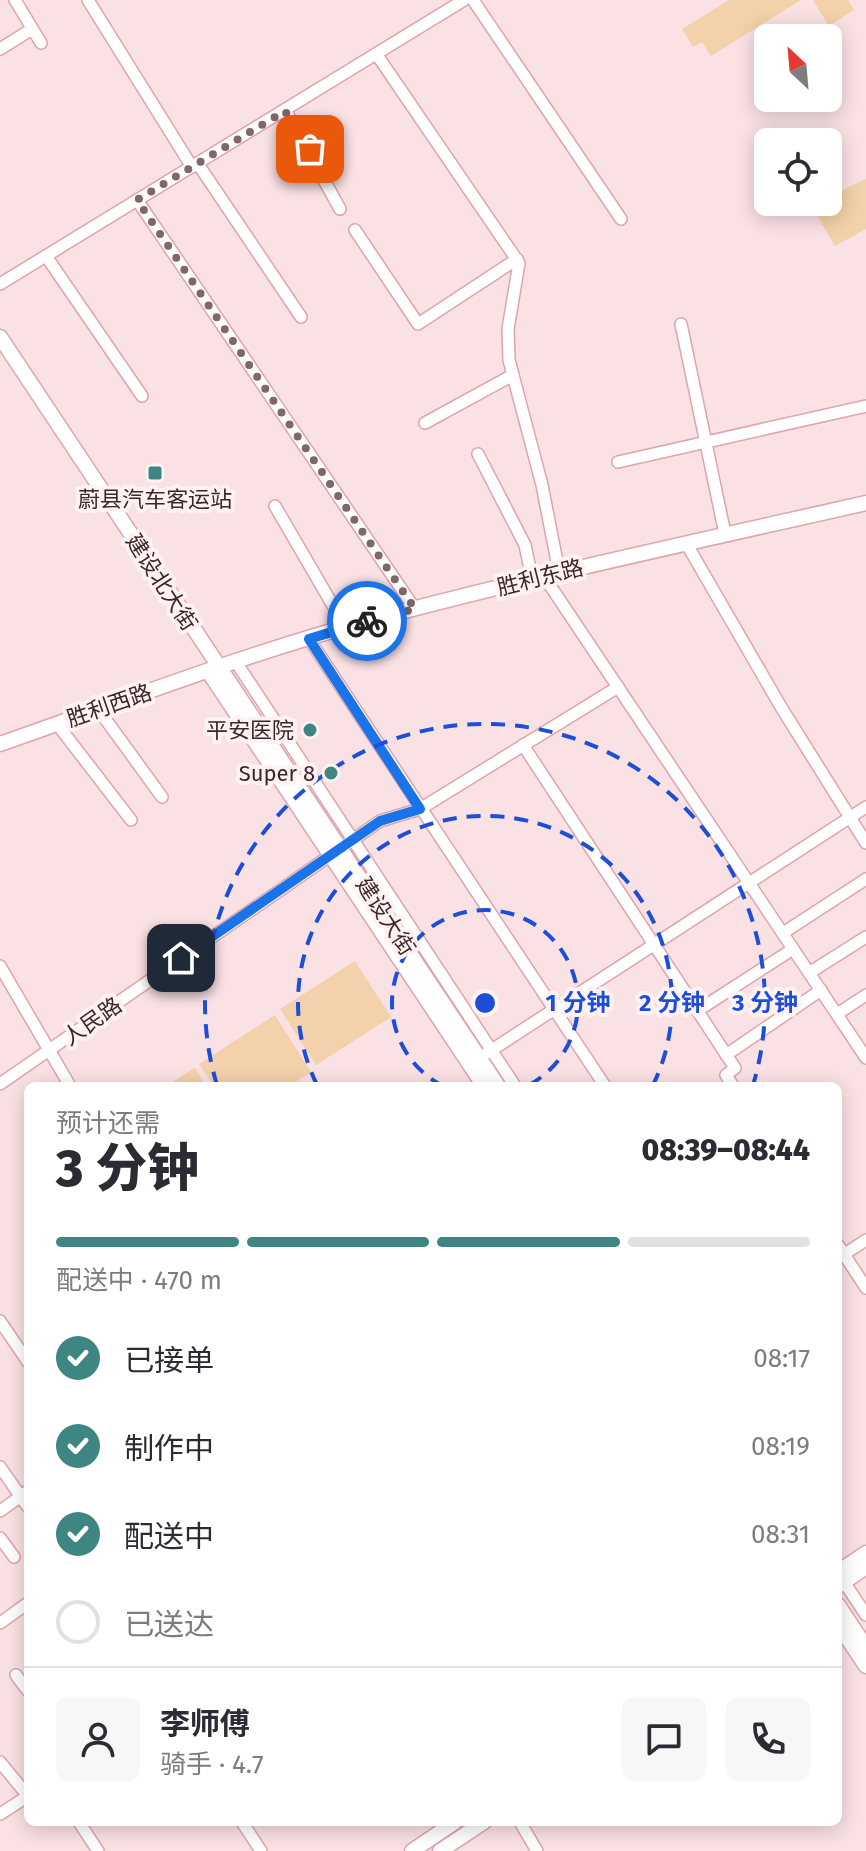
<!DOCTYPE html>
<html lang="zh">
<head>
<meta charset="utf-8">
<style>
	:root { --surface:#fff; --page:#f7f7f7; --text:#2b2b33; --muted:#7c7c81; --line:#e1e1e2; --accent:#3e8681 }
	body { margin:0; font-family:"Fira Sans","Noto Sans SC",sans-serif; background:var(--page); color:var(--text); height:100vh; display:flex; flex-direction:column; font-size:30px; white-space:nowrap }
	* { box-sizing:border-box; margin:0 }
	p { font-size:26px; color:var(--muted) }
	.icon { flex:none; width:44px; height:44px; fill:none; stroke:currentColor; stroke-width:2; stroke-linecap:round; stroke-linejoin:round }
	.map { position:relative; flex:1; overflow:hidden }
	.drawer { position:absolute; left:24px; top:1082px; width:818px; height:744px; display:flex; flex-direction:column; background:var(--surface); border-radius:12px; box-shadow:0 4px 20px #0003 }
	.drawer>* { flex:none }
	.needle { width:52px; rotate:334deg }
	.fabs { position:absolute; left:754px; top:24px; display:grid; gap:16px }
	.fabs a { display:grid; place-items:center; width:88px; height:88px; border-radius:12px; background:var(--surface); box-shadow:0 4px 20px #0003; font-size:40px }
	.pin { position:absolute; display:grid; place-items:center; width:68px; height:68px; color:#fff; margin:-34px; border-radius:16px; box-shadow:0 4px 12px #0006 }
	.courier { position:absolute; display:grid; place-items:center; width:80px; height:80px; margin:-40px; border:6px solid #1a73e8; border-radius:50%; background:#fff; color:#222; box-shadow:0 2px 10px #0007 }
	.headline em { font-style:normal; font-weight:800 }
	.headline div { display:flex; flex-direction:column-reverse }
	.headline { display:flex; align-items:center; justify-content:space-between; height:136px; padding:0 32px }
	h1 { font-size:52px; font-weight:800; line-height:60px }
	.bar { display:grid; grid-template-columns:repeat(4,1fr); gap:12px 8px; align-content:center; height:96px; padding:0 32px }
	.bar i { height:10px; border-radius:6px; background:var(--line) }
	.bar .selected { background:var(--accent) }
	.bar p { grid-column:span 4 }
	.line { display:flex; align-items:center; gap:20px; padding:0 32px; border-top:2px solid var(--line) }
	.line div { flex:1 }
	.round { display:grid; place-items:center; flex:none; width:84px; height:84px; border-radius:12px; background:var(--page) }
	ol { padding:0 32px; list-style:none }
	li { display:flex; align-items:center; gap:24px; height:88px }
	li p { margin-inline-start:auto }
	li .icon { padding:8px; border-radius:50%; background:var(--accent); color:#fff; stroke-width:4 }
	li:last-child { color:var(--muted) }
	li i { width:44px; height:44px; border:4px solid var(--line); border-radius:50% }
	.map>svg:first-child { display:block }
	.green { fill:#f3d1aa }
	.lines { fill:none; stroke-linecap:round; stroke-linejoin:round }
	.minor-casing { stroke:#dfa4ac; stroke-width:14 }
	.major-casing { stroke:#dfa4ac; stroke-width:17 }
	.minor { stroke:#fff; stroke-width:11 }
	.major { stroke:#fff; stroke-width:14 }
	.done { stroke:#7f676a; stroke-width:8; stroke-dasharray:0 14.4 }
	.route { stroke:#1a73e8; stroke-width:10 }
	.ring { fill:none; stroke:#1d4ed8; stroke-width:4; stroke-dasharray:14 10 }
	.poi-dot { fill:#3e8681; stroke:#fff2f3; stroke-width:3 }
	.labels { text-anchor:middle; stroke-width:8; stroke-linejoin:round; paint-order:stroke }
	.poi-label { font-size:22px; fill:#3d2629; stroke:#fff2f3; text-anchor:end }
	.street-label { font-size:22px; fill:#3d2629; stroke:#fff2f3 }
	.centre { fill:#1d4ed8; stroke:#fff2f3; stroke-width:4 }
	.ring-label { font-size:24px; text-anchor:middle; font-weight:bold; fill:#1d4ed8; stroke:#fff2f3; stroke-width:8; stroke-linejoin:round; paint-order:stroke }
</style>
</head>
<body>
<div class="map">
<svg width="866" height="1851" viewBox="0 0 866 1851">
	<rect width="100%" height="100%" fill="#fae1e4"/>
	<!-- green -->
	<g class="green">
		<polygon points="729,0 801,0 711,56 702,42 693,47 682,29"/>
		<polygon points="813,0 848,0 854,10 829,26"/>
		<polygon points="866,179 866,229 835,246 809,202 828,202 828,197"/>
		<polygon points="355,961 391,1017 316,1065 280,1009"/>
		<polygon points="275,1015 311,1072 289,1086 214,1086 199,1064"/>
		<polygon points="195,1068 206,1086 167,1086 194,1068"/>
	</g>
	<g class="lines">
		<!-- minor casing -->
		<g class="minor-casing">
			<g id="minor">
				<polyline points="15,0 41,43"/>
				<polyline points="88,0 192,167"/>
				<polyline points="473,0 621,219"/>
				<polyline points="0,49 32,29"/>
				<polyline points="377,55 519,263 508,329 509,360 542,485 559,572"/>
				<polyline points="285,111 323,168 319,171 340,209"/>
				<polyline points="198,164 301,317"/>
				<polyline points="137,200 415,609"/>
				<polyline points="355,230 418,324 517,259"/>
				<polyline points="46,256 142,396"/>
				<polyline points="0,284 464,0"/>
				<polyline points="681,324 725,534"/>
				<polyline points="425,423 513,375"/>
				<polyline points="478,454 525,545 532,578"/>
				<polyline points="618,462 866,406"/>
				<polyline points="275,506 346,628"/>
				<polyline points="686,543 781,707 866,843"/>
				<polyline points="543,575 866,1058"/>
				<polyline points="309,639 605,1086"/>
				<polyline points="236,662 515,1086"/>
				<polyline points="98,709 162,797"/>
				<polyline points="57,724 131,820"/>
				<polyline points="523,745 735,1068 726,1075 733,1086"/>
				<polyline points="783,933 866,879"/>
				<polyline points="0,966 70,1086"/>
				<polyline points="809,973 866,937"/>
				<polyline points="697,1011 793,949"/>
				<polyline points="837,1014 866,995"/>
				<polyline points="487,1053 866,807"/>
				<polyline points="726,1055 821,990"/>
				<polyline points="0,1084 380,821 420,809 618,687"/>
				<polyline points="838,1245 866,1288"/>
				<polyline points="840,1257 866,1240"/>
				<polyline points="0,1321 28,1362"/>
				<polyline points="0,1467 28,1507"/>
				<polyline points="0,1511 28,1491"/>
				<polyline points="0,1538 14,1557"/>
				<polyline points="840,1576 866,1615"/>
				<polyline points="0,1623 28,1603"/>
				<polyline points="16,1675 28,1691"/>
				<polyline points="0,1762 28,1796"/>
				<polyline points="0,1814 28,1796"/>
				<polyline points="79,1822 98,1851"/>
				<polyline points="242,1822 261,1851"/>
				<polyline points="520,1822 537,1851"/>
			</g>
		</g>
		<!-- major casing -->
		<g class="major-casing">
			<g id="major">
				<polyline points="0,337 498,1086"/>
				<polyline points="208,671 484,1086"/>
				<path d="M0,744C120,702 240,656 363,622C530,577 698,541 866,503"/>
				<polyline points="838,1572 866,1553"/>
				<polyline points="838,1586 866,1567"/>
				<polyline points="838,1605 866,1647"/>
				<polyline points="838,1624 866,1666"/>
				<polyline points="412,1851 455,1822"/>
				<polyline points="440,1851 484,1822"/>
			</g>
		</g>
		<!-- minor -->
		<use href="#minor" class="minor"/>
		<!-- major -->
		<use href="#major" class="major"/>
	</g>
	<g class="lines">
		<!-- done -->
		<polyline class="done" points="310,149 285,111 137,200 415,609 367,621"/>
		<!-- route -->
		<polyline class="route" points="181,958 380,821 420,809 309,639 367,621"/>
	</g>
	<!-- distance rings -->
	<g class="ring">
		<path d="M443 1086A93 93 0 1 1 527 1086"/>
		<path d="M317 1085A187 187 0 1 1 653 1085"/>
		<path d="M217 1085A280 280 0 1 1 753 1085"/>
	</g>
	<!-- markers -->
	<g class="poi-dot">
		<rect x="147" y="465" width="16" height="16" rx="4"/>
		<circle cx="310" cy="730" r="8"/>
		<circle cx="331" cy="773" r="8"/>
	</g>
	<g class="labels">
		<!-- poi labels -->
		<g class="poi-label">
			<text x="155" y="507" text-anchor="middle">蔚县汽车客运站</text>
			<text x="294" y="738">平安医院</text>
			<text x="315" y="781">Super 8</text>
		</g>
		<!-- street labels -->
		<g class="street-label">
			<text transform="translate(540 577) rotate(-14)" y="8">胜利东路</text>
			<text transform="translate(162 582) rotate(57)" y="8">建设北大街</text>
			<text transform="translate(109 705) rotate(-19)" y="8">胜利西路</text>
			<text transform="translate(386 916) rotate(57)" y="8">建设大街</text>
			<text transform="translate(92 1021) rotate(-35)" y="8">人民路</text>
		</g>
	</g>
	<circle cx="485" cy="1003" r="12" class="centre"/>
	<g class="ring-label">
		<text x="578" y="1011">1 分钟</text>
		<text x="672" y="1011">2 分钟</text>
		<text x="765" y="1011">3 分钟</text>
	</g>
</svg>
<div class="fabs">
<a><svg class="needle" viewBox="-14 -14 28 28"><path d="M0-13l5 13h-10z" fill="#e53935"/><path d="M0 13l5-13h-10z" fill="#7c7c81"/></svg></a>
<a><svg class="icon" aria-label="locate" viewBox="0 0 24 24"><circle cx="12" cy="12" r="6"/><path d="M12 2v4M12 18v4M2 12h4M18 12h4"/></svg></a>
</div>
<div class="pin" style="left:310px;top:149px;background:#ea580c"><svg class="icon" aria-label="bag" viewBox="0 0 24 24"><path d="M5 8h14l-1 12H6zM9 8a3 3 0 0 1 6 0"/></svg></div>
<div class="pin" style="left:181px;top:958px;background:#1f2937"><svg class="icon" aria-label="home" viewBox="0 0 24 24"><path d="M3 11l9-7 9 7M6 9v11h12V9"/></svg></div>
<div class="courier" style="left:367px;top:621px"><svg class="icon" aria-label="bike" viewBox="0 0 24 24"><circle cx="6" cy="16" r="4"/><circle cx="18" cy="16" r="4"/><path d="M6 16l4-8h5l3 8M10 8l3 8H6M13 5h3"/></svg></div>
<section class="drawer">
<div class="headline"><div><h1>3 分钟</h1><p>预计还需</p></div><em>08:39–08:44</em></div>
<div class="bar"><i class="selected"></i><i class="selected"></i><i class="selected"></i><i></i><p>配送中 · 470 m</p></div>
<ol>
<li><svg class="icon" aria-label="check" viewBox="0 0 24 24"><path d="M5 12l5 5 9-10"/></svg>已接单<p>08:17</p></li>
<li><svg class="icon" aria-label="check" viewBox="0 0 24 24"><path d="M5 12l5 5 9-10"/></svg>制作中<p>08:19</p></li>
<li><svg class="icon" aria-label="check" viewBox="0 0 24 24"><path d="M5 12l5 5 9-10"/></svg>配送中<p>08:31</p></li>
<li><i></i>已送达</li>
</ol>
<div class="line" style="height:144px"><a class="round"><svg class="icon" aria-label="person" viewBox="0 0 24 24"><circle cx="12" cy="8" r="4"/><path d="M4 21q1-7 8-7t8 7"/></svg></a><div><b>李师傅</b><p>骑手 · 4.7</p></div><a class="round"><svg class="icon" aria-label="chat" viewBox="0 0 24 24"><path d="M4 5h16v11H9l-5 4z"/></svg></a><a class="round"><svg class="icon" aria-label="phone" viewBox="0 0 24 24"><path d="M5 4h4l2 5-3 2q2 4 5 5l2-3 5 2v4C11 20 4 13 5 4z"/></svg></a></div>
</section>
</div>
</body>
</html>
